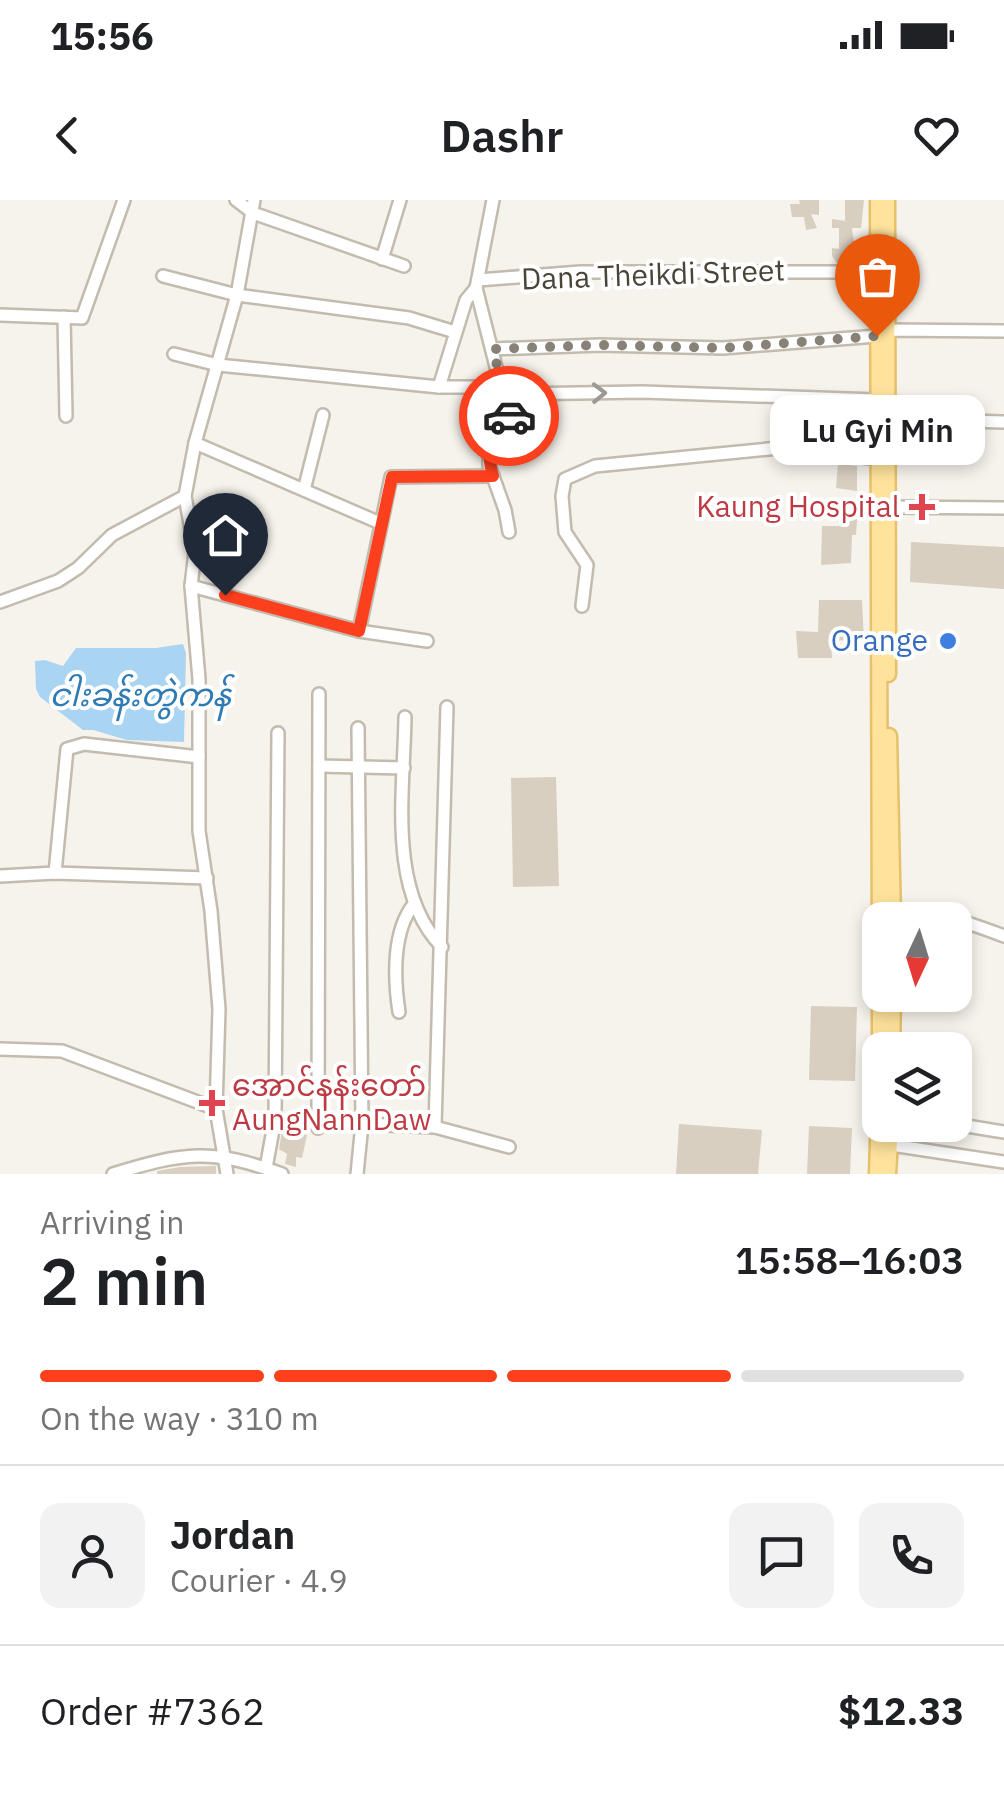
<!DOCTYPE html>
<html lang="en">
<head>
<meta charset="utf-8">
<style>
	:root { --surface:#fff; --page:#f2f2f2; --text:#202124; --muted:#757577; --line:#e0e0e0; --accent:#fc3f1d }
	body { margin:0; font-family:"IBM Plex Sans","Noto Sans Myanmar",sans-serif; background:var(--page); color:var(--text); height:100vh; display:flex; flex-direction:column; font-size:38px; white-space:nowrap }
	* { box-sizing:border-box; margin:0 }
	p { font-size:32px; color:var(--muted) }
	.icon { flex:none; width:55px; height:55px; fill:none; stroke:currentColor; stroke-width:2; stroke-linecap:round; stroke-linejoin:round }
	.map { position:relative; height:974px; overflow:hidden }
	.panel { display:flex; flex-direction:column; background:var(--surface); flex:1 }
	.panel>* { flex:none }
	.needle { width:65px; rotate:184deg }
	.fabs { position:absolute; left:862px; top:702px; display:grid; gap:20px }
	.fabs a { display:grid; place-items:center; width:110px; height:110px; border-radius:20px; background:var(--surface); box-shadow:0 5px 15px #0003; font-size:50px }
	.pin { position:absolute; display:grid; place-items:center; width:85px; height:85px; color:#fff; margin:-102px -42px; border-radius:50% 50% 50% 0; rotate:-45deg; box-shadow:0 0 10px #0007 }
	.pin .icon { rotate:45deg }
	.courier { position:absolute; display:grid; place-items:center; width:100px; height:100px; margin:-50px; border:8px solid #fc3f1d; border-radius:50%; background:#fff; color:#222; box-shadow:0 2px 12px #0007 }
	.bubble { position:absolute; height:70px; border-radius:20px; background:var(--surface); box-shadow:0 5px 15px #0003; font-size:32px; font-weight:600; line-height:70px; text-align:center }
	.headline em { font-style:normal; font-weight:600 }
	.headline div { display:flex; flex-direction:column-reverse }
	.headline { display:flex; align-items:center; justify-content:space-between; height:170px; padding:0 40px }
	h1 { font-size:65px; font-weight:600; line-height:75px }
	.bar { display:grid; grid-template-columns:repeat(4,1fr); gap:15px 10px; align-content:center; height:120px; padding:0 40px }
	.bar i { height:12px; border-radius:8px; background:var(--line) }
	.bar .active { background:var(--accent) }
	.bar p { grid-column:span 4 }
	.line { display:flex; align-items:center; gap:25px; padding:0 40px; border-top:2px solid var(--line) }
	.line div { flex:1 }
	.round { display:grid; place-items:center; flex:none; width:105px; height:105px; border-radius:20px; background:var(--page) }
	.status { display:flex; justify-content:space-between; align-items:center; height:70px; padding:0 50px; background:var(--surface); direction:ltr }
	.status svg { height:28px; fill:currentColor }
	header { display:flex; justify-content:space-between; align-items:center; height:130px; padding:0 40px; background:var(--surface); font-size:45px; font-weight:600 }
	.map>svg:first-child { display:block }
	.water { fill:#a9d4f2 }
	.building { fill:#d8cfc1 }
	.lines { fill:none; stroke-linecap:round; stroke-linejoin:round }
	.minor-casing { stroke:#c2bbae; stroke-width:16 }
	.major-casing { stroke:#e6c16a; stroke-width:19 }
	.minor { stroke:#fff; stroke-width:11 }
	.major { stroke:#ffe39c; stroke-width:14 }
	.oneway { stroke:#9c9892 }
	.done { stroke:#878178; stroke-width:10; stroke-dasharray:0 18 }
	.route { stroke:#fc3f1d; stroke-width:12 }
	.health-dot { fill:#e0444e; stroke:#fff; stroke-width:4 }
	.shop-dot { fill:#3f7fe0; stroke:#fff; stroke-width:4 }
	.labels { text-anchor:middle; stroke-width:8; stroke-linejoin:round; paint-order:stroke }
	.street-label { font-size:30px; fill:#4b4439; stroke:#fff }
	.health-label { font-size:30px; fill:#be3a42; stroke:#fff; text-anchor:end }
	.shop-label { font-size:30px; fill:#366cbe; stroke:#fff; text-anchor:end }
	.water-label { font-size:32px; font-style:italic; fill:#2e7ab2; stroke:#fff }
</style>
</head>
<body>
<div class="status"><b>15:56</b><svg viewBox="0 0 49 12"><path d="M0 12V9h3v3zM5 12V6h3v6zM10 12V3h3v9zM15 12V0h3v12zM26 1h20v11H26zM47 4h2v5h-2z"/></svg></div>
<header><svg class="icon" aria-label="back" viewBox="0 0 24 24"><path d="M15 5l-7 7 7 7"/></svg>Dashr<svg class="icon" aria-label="heart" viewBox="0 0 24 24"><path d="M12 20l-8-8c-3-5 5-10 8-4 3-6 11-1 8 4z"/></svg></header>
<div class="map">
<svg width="1004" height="974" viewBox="0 0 1004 974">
	<rect width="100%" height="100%" fill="#f6f3ec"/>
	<!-- water -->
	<polygon class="water" points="183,444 186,453 184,542 127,540 93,530 83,530 40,497 36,489 35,461 45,460 63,466 76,448 156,448"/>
	<!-- building -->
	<g class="building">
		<polygon points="799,0 819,0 819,15 811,14 817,28 806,30 804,17 792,17 790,4 800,4"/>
		<polygon points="845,0 864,0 861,28 852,28 855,49 858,49 857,63 837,63 832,56 832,48 839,49 839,28 832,28 832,19 845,21"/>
		<polygon points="838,263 857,266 857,291 836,288"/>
		<polygon points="840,308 858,309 856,335 852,335 851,363 821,365 822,326 840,326"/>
		<polygon points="911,342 1004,347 1004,389 910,382"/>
		<polygon points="819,400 862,400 864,441 831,440 832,458 798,458 796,431 818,432"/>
		<polygon points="556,577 559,686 513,687 511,578"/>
		<polygon points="811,806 857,807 855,881 809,880"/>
		<polygon points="679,924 762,930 758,974 676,974"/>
		<polygon points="283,925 307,935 302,958 296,957 296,967 285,964 287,954 279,949"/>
		<polygon points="809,926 852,928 850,974 807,974"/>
		<polygon points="216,966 216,974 157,974 157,971 180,967"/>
	</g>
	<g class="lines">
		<!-- minor casing -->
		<g class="minor-casing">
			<g id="minor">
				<polyline points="236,0 253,13 404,66"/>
				<polyline points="493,0 476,88 509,218 490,238 489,265 505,310 509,332"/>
				<polyline points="382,59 400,0"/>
				<polyline points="163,76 237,95 409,118 455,132"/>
				<polyline points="478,80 580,72 884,72"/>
				<polyline points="0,115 82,118 124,0"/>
				<polyline points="64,117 66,216"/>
				<polyline points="493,149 599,145 723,148 877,136 888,130 1004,131"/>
				<polyline points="174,154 218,165 439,187 503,187 514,194 643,192 877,200"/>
				<polyline points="439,187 466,100 476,88"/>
				<polyline points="888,219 1004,222"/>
				<polyline points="195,243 380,323"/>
				<polyline points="304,290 323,215"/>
				<polyline points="888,307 1004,308"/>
				<polyline points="191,386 359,431 427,441"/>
				<polyline points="0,402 58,381 78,368 112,335 185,296"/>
				<polyline points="582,406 587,365 565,332 562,296 565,279 595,266 789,247 877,259"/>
				<polyline points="359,431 391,277 493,276"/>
				<path d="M405,517C404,591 387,691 442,747"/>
				<polyline points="319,566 404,568"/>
				<polyline points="55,673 67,549 84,544 199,557"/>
				<polyline points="0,676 55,673 207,678"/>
				<path d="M888,710C928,708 967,722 1004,736"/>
				<path d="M399,812C394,779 392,731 414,704"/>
				<polyline points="0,849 62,851 216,909"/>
				<polyline points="362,924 435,927 447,507"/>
				<polyline points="955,924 1004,932"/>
				<polyline points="435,927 509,947"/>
				<polyline points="318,928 319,494"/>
				<polyline points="885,944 1004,962"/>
				<polyline points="266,968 275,919 278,533"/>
				<path d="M113,974C184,952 211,948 282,974"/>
				<polyline points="227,974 216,909 219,809 211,711 199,631 199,479 191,386 195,352 185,296 195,243 237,95 254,0"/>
				<polyline points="357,974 362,924 358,528"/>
			</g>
		</g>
		<!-- major casing -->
		<g class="major-casing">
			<g id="major">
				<polyline points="878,0 880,775"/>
				<polyline points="887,0 888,474"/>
				<polyline points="889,536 893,720"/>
				<polyline points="880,795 880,850"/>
				<polyline points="892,850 893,795"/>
				<polyline points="877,974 880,878"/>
				<polyline points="888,974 891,925"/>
			</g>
		</g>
		<!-- minor -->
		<use href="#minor" class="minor"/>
		<!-- major -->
		<use href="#major" class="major"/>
	</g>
	<!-- one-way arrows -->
	<defs><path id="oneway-chevron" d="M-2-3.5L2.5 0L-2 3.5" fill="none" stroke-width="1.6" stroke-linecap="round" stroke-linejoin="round" transform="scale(2.5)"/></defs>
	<use class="oneway" href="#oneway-chevron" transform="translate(599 193) rotate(-1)"/>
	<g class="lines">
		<!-- done -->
		<polyline class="done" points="509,216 493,149 599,145 724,148 877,136"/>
		<!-- route -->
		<path class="route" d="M225,395L359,431L392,277L493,276C485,249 491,233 509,216"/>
	</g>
	<!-- markers -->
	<g class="health-dot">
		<path d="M917 292h10v10h10v10h-10v10h-10v-10h-10v-10h10z"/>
		<path d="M207 888h10v10h10v10h-10v10h-10v-10h-10v-10h10z"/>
	</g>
	<circle class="shop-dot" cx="948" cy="441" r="10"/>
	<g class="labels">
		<!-- street labels -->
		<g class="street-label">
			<text transform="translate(653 75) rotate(-2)" y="10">Dana Theikdi Street</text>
		</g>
		<!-- health labels -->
		<g class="health-label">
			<text x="900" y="317">Kaung Hospital</text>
			<text x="232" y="896" text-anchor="start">အောင်နန်းတော်<tspan x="232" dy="34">AungNannDaw</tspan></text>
		</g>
		<!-- shop labels -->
		<g class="shop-label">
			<text x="928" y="451">Orange</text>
		</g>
		<!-- water labels -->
		<g class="water-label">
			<text x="140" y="506">ငါးခန်းတွဲကန်</text>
		</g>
	</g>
</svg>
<div class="fabs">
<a><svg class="needle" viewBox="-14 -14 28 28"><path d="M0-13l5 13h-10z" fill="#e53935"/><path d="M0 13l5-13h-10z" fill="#757577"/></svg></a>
<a><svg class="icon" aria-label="layers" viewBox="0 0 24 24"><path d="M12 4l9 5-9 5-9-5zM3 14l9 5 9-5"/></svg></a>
</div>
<div class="pin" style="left:877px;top:136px;background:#ea580c"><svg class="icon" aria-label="bag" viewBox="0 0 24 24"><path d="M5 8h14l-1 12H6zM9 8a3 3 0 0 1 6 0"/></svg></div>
<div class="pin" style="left:225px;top:395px;background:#1f2937"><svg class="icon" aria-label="home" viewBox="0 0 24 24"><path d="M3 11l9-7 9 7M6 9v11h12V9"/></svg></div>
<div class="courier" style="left:509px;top:216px"><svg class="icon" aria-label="car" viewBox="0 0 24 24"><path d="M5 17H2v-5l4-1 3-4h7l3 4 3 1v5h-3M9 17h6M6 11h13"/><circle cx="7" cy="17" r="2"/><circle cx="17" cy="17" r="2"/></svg></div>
<div class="bubble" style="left:770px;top:195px;width:215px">Lu Gyi Min</div>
</div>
<section class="panel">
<div class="headline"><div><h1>2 min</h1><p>Arriving in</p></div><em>15:58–16:03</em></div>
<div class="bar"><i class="active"></i><i class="active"></i><i class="active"></i><i></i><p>On the way · 310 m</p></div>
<div class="line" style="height:180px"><a class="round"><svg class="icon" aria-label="person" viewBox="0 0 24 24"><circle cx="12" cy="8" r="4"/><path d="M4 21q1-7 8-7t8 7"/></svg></a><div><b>Jordan</b><p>Courier · 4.9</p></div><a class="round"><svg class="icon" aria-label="chat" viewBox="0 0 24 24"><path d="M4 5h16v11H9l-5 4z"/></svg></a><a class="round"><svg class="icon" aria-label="phone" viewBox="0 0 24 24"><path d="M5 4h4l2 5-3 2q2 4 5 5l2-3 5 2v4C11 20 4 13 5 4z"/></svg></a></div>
<div class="line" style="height:130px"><div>Order #7362</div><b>$12.33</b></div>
</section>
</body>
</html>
